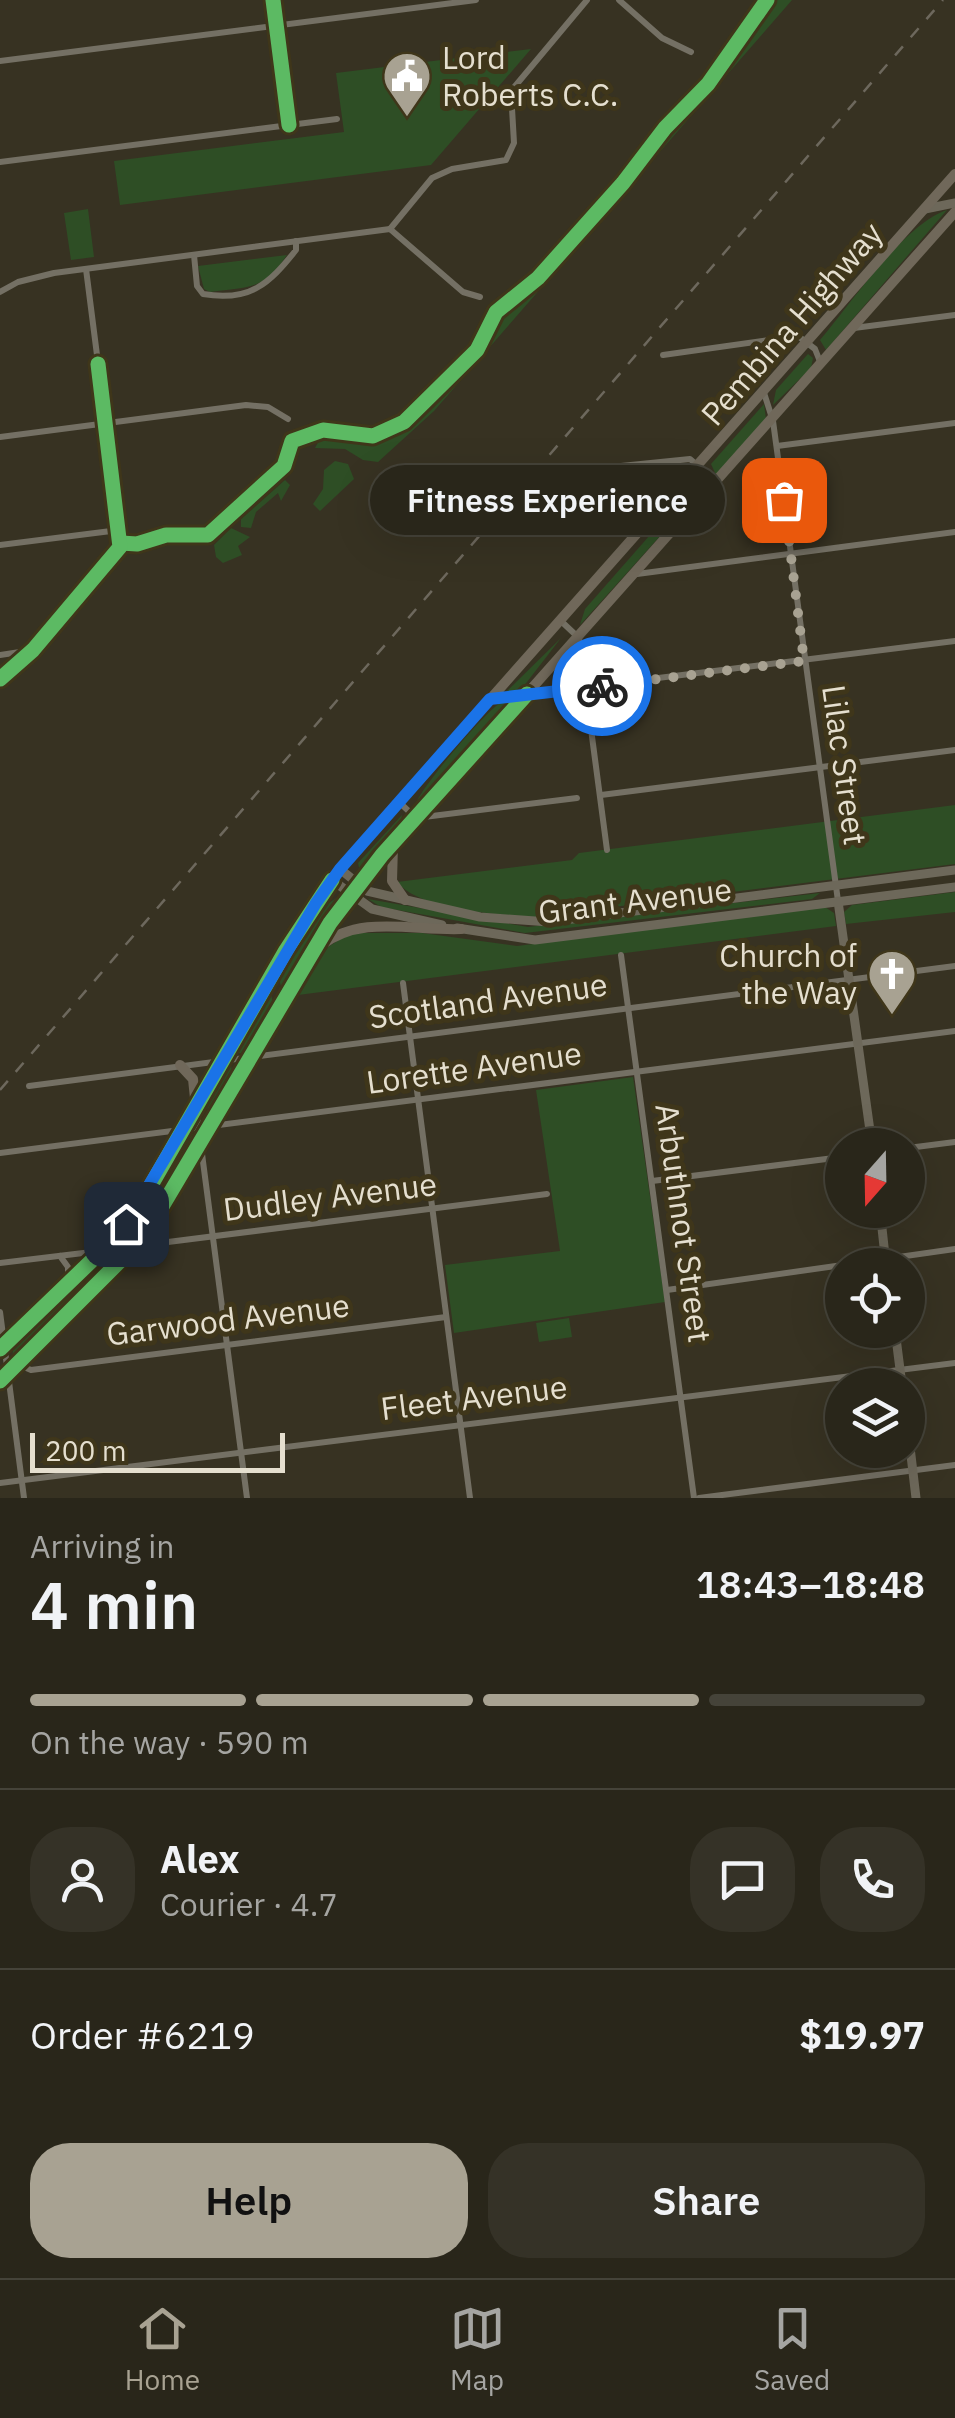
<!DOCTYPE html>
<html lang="en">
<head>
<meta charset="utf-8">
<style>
	:root { --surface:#29261a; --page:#353227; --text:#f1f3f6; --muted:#a5a5a2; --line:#454339; --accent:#a8a292 }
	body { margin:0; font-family:"IBM Plex Sans",sans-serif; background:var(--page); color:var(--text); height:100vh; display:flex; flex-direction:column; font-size:38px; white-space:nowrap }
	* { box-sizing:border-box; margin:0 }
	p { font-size:32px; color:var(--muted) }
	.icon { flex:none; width:55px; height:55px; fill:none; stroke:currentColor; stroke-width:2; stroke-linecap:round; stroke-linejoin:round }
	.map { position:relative; height:1498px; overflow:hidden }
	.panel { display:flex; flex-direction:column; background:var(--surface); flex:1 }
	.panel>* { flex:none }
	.needle { width:65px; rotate:200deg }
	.fabs { position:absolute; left:825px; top:1128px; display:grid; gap:20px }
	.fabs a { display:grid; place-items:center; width:100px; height:100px; border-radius:50%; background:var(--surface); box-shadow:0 10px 40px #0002,0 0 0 2px var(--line); font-size:50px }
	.scale { position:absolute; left:30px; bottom:25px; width:255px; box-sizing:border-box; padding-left:10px; border:5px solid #e5dfcf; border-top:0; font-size:28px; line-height:35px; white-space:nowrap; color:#e5dfcf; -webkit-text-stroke:8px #3f361a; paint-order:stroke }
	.pin { position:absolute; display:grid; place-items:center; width:85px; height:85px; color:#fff; margin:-42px; border-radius:20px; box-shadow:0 5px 15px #0006 }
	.courier { position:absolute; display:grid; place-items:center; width:100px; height:100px; margin:-50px; border:8px solid #1a73e8; border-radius:50%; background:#fff; color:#222; box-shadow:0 2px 12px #0007 }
	.bubble { position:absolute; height:70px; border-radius:35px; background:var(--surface); box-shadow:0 10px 40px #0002,0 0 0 2px var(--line); font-size:32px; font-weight:600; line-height:70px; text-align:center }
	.head em { font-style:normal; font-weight:600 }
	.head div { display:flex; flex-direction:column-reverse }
	.head { display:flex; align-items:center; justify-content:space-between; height:170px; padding:0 30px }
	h1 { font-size:65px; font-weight:600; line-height:75px }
	.bar { display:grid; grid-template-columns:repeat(4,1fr); gap:15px 10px; align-content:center; height:120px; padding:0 30px }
	.bar i { height:12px; border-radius:8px; background:var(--line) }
	.bar .on { background:var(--accent) }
	.bar p { grid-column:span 4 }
	.line { display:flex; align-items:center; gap:25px; padding:0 30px; border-top:2px solid var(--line) }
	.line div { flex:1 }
	.round { display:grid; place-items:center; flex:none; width:105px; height:105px; border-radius:40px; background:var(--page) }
	.button { display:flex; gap:20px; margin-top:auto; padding:20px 30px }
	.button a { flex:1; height:115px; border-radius:40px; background:var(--accent); color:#111; font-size:40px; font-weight:600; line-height:115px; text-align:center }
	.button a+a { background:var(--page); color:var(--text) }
	.menu { display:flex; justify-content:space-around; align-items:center; height:140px; border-top:2px solid var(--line); background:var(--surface); font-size:28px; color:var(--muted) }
	.menu a { display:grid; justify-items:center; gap:5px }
	.menu .on { color:var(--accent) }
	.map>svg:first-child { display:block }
	.green { fill:#2e4e25 }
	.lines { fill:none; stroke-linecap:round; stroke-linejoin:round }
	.street { stroke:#747064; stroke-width:6 }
	.secondary { stroke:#6d685a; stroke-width:9 }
	.primary { stroke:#70685a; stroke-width:10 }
	.rail { stroke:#6d685d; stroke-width:2.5; stroke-dasharray:12 12; stroke-linecap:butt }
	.cycleway-casing { stroke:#3f361a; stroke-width:21 }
	.cycleway { stroke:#5cba63; stroke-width:15 }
	.done { stroke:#a8a292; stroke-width:10; stroke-dasharray:0 18 }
	.route { stroke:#1a73e8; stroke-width:12 }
	.labels { text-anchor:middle; stroke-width:10; stroke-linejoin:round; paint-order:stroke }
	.poi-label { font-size:32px; fill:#e5dfcf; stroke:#3f361a; text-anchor:start }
	.street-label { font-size:32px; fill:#e5dfcf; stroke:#3f361a }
</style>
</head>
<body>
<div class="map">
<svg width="955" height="1498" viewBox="0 0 955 1498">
	<rect width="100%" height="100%" fill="#373222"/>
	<!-- green -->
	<g class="green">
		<polygon points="769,0 792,0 434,411 378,462 363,460 345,449 315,448 322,435 362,441 385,438 402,429 421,404 478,352 497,314 555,263 709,85"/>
		<polygon points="531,49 431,165 120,205 114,161 344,132 336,73"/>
		<polygon points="88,209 94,257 71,260 64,213"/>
		<path d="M947,210L826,350L820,340C850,305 905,223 947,210Z"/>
		<path d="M287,255C264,290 250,287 210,292L204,289L198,266Z"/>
		<polygon points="808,354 813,358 811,368 773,405 776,390"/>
		<polygon points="764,404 766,419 716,475 711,464"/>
		<polygon points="335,461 348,464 354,479 320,511 313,504 323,489 324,470"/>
		<polygon points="701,477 705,477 706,485 580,625 585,609"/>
		<polygon points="285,480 290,485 281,501 278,493 256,512 251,528 241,527 241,519"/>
		<polygon points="231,528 250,537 238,546 242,555 223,563 216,557 214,545"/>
		<polygon points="561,638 520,691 507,691"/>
		<circle cx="569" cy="675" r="12"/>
		<path d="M506,699H513L416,803C423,785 489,706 506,699Z"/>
		<path d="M955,805V864L534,917C499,915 419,910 397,882L572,860L579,853Z"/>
		<polygon points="402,815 400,827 360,872 358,863"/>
		<polygon points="955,892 955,912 846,924 844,912 852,905"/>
		<polygon points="820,893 812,899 525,933 381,907 368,899 528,927"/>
		<polygon points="341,895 283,993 278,976 317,911"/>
		<polygon points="825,907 834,913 836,926 298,995 328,947 350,933 422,933 517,946"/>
		<polygon points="270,989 273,1003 244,1053 233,1053"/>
		<polygon points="231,1065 233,1079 210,1119 207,1107"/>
		<polygon points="633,1077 665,1302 454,1333 445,1265 560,1251 536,1090"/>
		<polygon points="193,1134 195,1144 143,1232 130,1229 182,1141"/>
		<polygon points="137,1239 12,1363 13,1349 65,1295 121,1241"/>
		<polygon points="569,1318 572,1337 539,1342 536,1323"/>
	</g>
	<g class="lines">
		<!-- street -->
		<g class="street">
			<polyline points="273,0 289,125"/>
			<polyline points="619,0 662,38 691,52"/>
			<polyline points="0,61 476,0"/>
			<polyline points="0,162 337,119"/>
			<polyline points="390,229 432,178 452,169 506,160 514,143 511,91 587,0"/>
			<polyline points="390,229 463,292 480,297"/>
			<path d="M194,255L197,286L203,294C250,302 269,284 296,250V241"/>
			<polyline points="0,292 18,282 54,273 390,229"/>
			<polyline points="854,328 955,315"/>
			<polyline points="663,355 798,336 815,349 821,364"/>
			<polyline points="764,393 773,421 838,901"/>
			<polyline points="0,437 246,405 268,407 288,419"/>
			<polyline points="777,446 955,423"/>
			<polyline points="621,466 690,459 710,476 711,484"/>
			<polyline points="0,545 119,530"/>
			<polyline points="637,574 955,532"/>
			<polyline points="562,622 579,638 607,850"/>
			<polyline points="0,655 33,650 121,543 86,269"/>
			<polyline points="490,699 955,641"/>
			<polyline points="601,795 955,750"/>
			<polyline points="400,803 416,818 577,798"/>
			<polyline points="621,955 694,1498"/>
			<polyline points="403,983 470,1498"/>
			<polyline points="29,1086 955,966"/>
			<polyline points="196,1108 247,1498"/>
			<polyline points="908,1148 955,1142"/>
			<polyline points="0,1153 955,1031"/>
			<polyline points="652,1181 842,1157"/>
			<polyline points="121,1232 168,1242 547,1194"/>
			<polyline points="60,1256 68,1267 68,1284"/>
			<polyline points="0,1263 100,1251"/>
			<polyline points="667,1290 955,1249"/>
			<polyline points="0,1312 24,1498"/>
			<polyline points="17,1364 31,1370 446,1317"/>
			<polyline points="0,1483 955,1363"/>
			<polyline points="699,1498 955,1465"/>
		</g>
		<!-- secondary -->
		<g class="secondary">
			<polyline points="925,209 955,203"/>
			<polyline points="340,869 367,891 480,917 549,922 955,870"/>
			<polyline points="332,880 372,909 442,925"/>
			<polyline points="838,901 872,1145"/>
			<polyline points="457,928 535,940 955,887"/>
			<polyline points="880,1210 886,1265"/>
			<polyline points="895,1330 902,1385"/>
			<polyline points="908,1430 916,1498"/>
		</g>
		<!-- primary -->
		<g class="primary">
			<polyline points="393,845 392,881 405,900"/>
			<path d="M320,946C361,914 412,931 461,929"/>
			<polyline points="180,1065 193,1079 196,1108"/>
			<polyline points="0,1349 109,1244 138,1208 286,950 340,869 955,174"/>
			<path d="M0,1381C52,1331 114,1282 155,1223C231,1111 283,986 364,877L955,212"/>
		</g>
		<!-- rail -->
		<polyline class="rail" points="0,1090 943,0"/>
		<!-- cycleway casing -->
		<g class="cycleway-casing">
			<g id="cycleway">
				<polyline points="273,0 289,125"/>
				<polyline points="121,543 137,544 166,535 208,535 284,466 292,441 323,430 373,436 404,422 477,350 496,312 538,278 623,183 665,128 708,84 767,0"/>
				<polyline points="0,679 33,650 120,547 98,364"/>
				<polyline points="0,1349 109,1244 138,1208 286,950 332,880"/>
				<polyline points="0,1381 144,1237 330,923 382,855 527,694"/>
			</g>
		</g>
		<!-- cycleway -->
		<use href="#cycleway" class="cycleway"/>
	</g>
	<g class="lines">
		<!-- done -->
		<polyline class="done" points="602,686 804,661 784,500"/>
		<!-- route -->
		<polyline class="route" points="126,1224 316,903 340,869 490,699 602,686"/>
	</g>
	<!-- icons -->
	<defs>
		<g id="civic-pin" transform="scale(2.5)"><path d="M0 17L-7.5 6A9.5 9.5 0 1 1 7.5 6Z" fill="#a8a292" stroke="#3f361a"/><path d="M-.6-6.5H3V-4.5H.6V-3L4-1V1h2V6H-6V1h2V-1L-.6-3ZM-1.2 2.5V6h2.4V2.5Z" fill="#fff"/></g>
		<g id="church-pin" transform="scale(2.5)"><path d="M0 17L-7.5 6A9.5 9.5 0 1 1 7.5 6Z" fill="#a8a292" stroke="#3f361a"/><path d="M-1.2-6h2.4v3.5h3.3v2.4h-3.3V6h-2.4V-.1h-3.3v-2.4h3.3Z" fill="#fff"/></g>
	</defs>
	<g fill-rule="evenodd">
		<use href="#civic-pin" x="407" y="76"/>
		<use href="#church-pin" x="892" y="974"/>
	</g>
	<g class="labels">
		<!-- poi labels -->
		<g class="poi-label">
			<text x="442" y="69">Lord<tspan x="442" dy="37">Roberts C.C.</tspan></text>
			<text x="857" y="967" text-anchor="end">Church of<tspan x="857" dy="37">the Way</tspan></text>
		</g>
		<!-- street labels -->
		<g class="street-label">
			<text transform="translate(792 324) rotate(-49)" y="11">Pembina Highway</text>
			<text transform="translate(844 765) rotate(82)" y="11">Lilac Street</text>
			<text transform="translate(635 901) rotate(-7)" y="11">Grant Avenue</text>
			<text transform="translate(488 1001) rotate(-8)" y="11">Scotland Avenue</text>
			<text transform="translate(474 1068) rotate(-8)" y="11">Lorette Avenue</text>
			<text transform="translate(330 1197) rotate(-7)" y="11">Dudley Avenue</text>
			<text transform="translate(683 1223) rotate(82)" y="11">Arbuthnot Street</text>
			<text transform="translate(228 1320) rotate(-7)" y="11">Garwood Avenue</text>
			<text transform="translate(474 1398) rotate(-7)" y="11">Fleet Avenue</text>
		</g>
	</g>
</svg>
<div class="fabs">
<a><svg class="needle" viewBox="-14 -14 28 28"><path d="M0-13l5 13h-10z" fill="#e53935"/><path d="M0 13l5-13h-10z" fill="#a5a5a2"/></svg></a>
<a><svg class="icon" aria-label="locate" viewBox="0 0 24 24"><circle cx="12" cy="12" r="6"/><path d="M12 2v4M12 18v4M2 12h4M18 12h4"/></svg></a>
<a><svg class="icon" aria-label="layers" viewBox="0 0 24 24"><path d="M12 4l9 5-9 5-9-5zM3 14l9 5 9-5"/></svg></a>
</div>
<div class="scale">200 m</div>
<div class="pin" style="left:784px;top:500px;background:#ea580c"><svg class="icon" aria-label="bag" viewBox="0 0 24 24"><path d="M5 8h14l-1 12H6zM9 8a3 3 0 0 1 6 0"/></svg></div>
<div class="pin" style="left:126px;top:1224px;background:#1f2937"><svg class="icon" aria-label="home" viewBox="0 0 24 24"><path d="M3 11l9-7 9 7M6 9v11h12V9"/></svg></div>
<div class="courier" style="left:602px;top:686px"><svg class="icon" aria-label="bike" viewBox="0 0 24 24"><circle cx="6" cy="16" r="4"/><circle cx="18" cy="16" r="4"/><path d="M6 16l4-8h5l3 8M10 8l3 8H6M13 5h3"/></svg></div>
<div class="bubble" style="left:370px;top:465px;width:355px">Fitness Experience</div>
</div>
<section class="panel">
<div class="head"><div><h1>4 min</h1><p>Arriving in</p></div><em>18:43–18:48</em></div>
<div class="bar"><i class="on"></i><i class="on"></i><i class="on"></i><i></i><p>On the way · 590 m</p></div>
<div class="line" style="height:180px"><a class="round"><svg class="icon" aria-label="person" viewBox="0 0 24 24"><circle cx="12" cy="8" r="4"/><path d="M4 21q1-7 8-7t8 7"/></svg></a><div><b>Alex</b><p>Courier · 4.7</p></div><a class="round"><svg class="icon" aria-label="chat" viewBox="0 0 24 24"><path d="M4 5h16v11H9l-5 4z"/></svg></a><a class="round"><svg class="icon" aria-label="phone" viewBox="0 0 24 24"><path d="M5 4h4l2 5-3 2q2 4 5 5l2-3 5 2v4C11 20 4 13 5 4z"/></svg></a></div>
<div class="line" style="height:130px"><div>Order #6219</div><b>$19.97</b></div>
<div class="button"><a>Help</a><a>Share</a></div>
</section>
<nav class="menu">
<a class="on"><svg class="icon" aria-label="home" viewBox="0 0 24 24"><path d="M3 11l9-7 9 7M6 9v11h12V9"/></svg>Home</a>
<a><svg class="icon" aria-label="map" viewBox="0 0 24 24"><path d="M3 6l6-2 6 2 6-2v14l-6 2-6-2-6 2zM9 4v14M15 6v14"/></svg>Map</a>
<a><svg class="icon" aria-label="saved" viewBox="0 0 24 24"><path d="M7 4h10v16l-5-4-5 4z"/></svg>Saved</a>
</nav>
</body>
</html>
